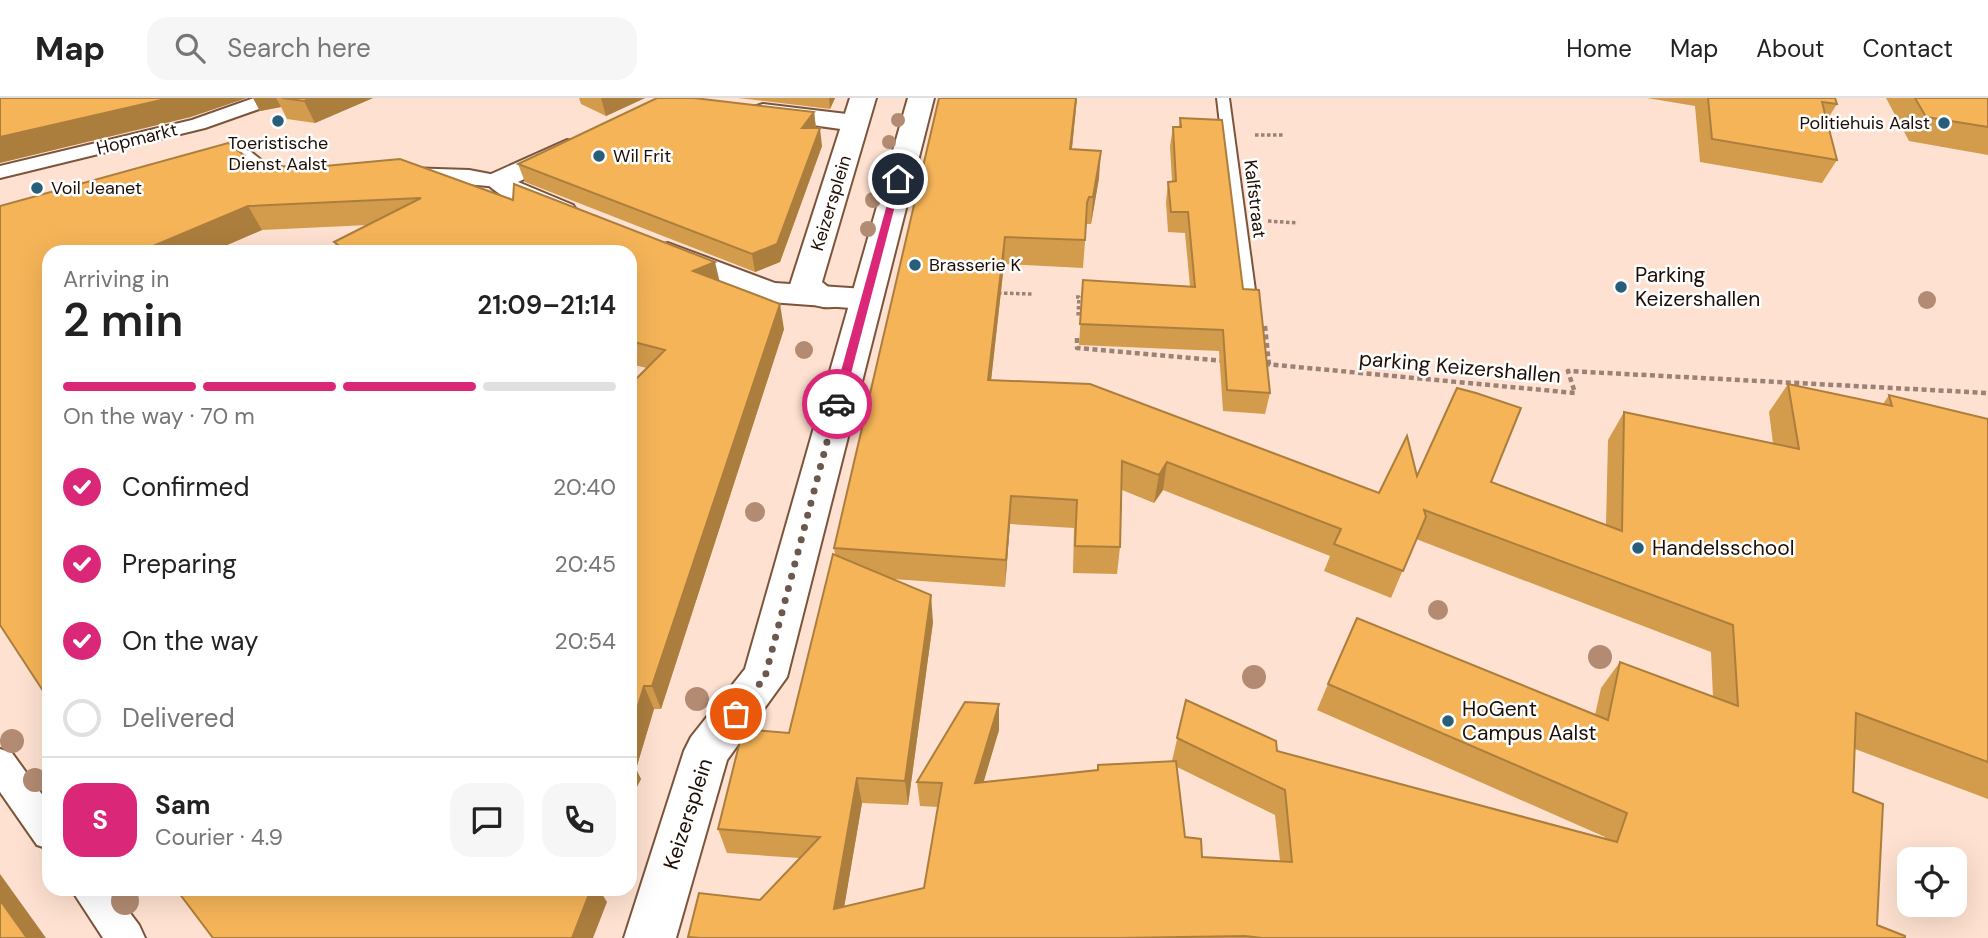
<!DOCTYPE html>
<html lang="en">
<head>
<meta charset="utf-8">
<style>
	:root { --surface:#fff; --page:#f6f6f6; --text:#222; --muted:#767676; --line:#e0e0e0; --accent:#db2777 }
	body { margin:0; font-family:"DM Sans",sans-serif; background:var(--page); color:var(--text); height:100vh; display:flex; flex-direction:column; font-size:26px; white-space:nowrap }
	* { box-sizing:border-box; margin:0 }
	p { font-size:23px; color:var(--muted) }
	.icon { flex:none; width:38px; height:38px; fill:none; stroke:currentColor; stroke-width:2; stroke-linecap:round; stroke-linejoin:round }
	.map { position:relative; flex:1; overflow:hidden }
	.sheet { position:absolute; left:42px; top:147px; width:595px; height:651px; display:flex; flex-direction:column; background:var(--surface); border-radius:21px; box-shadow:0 7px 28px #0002 }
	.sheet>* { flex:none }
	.tools { position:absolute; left:1897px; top:749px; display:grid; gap:14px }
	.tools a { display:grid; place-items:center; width:70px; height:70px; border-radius:14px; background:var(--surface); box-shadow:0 7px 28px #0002; font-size:35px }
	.pin { position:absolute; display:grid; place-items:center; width:60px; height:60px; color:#fff; margin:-30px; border:4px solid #fff; border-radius:50%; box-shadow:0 2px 7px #0007 }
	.courier { position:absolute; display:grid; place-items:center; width:70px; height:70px; margin:-35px; border:5px solid #db2777; border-radius:50%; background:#fff; color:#222; box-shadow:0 2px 9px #0007 }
	.head em { font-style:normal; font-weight:600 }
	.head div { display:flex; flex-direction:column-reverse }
	.head { display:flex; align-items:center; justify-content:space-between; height:119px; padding:0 21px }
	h1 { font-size:46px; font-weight:600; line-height:52px }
	.bar { display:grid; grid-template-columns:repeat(4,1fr); gap:10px 7px; align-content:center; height:84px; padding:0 21px }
	.bar i { height:9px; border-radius:5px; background:var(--line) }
	.bar .on { background:var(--accent) }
	.bar p { grid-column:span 4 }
	.line { display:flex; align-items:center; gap:18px; padding:0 21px; border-top:2px solid var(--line) }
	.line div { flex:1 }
	.round { display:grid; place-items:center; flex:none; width:74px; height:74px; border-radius:21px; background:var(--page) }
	ol { padding:0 21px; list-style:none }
	li { display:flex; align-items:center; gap:21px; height:77px }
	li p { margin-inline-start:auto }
	li .icon { padding:7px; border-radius:50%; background:var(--accent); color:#fff; stroke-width:4 }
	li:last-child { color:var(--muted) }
	li i { width:38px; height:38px; border:4px solid var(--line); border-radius:50% }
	header { display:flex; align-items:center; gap:42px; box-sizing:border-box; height:98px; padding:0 35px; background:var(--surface); border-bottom:2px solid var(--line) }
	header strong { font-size:33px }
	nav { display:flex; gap:38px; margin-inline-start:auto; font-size:24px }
	.search { width:490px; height:63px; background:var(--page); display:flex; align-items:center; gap:18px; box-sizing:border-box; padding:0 24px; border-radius:21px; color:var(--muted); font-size:26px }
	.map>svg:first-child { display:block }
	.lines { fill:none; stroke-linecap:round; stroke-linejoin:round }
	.service-casing { stroke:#7c543b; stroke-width:4 }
	.pedestrian-casing { stroke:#7c543b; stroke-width:4 }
	.minor-casing { stroke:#7c543b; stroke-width:4 }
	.tertiary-casing { stroke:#7c543b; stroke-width:4 }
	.path-far1 { stroke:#9a8376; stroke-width:3.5; stroke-dasharray:3.5 2.5; stroke-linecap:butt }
	.path { stroke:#9a8376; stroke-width:4.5; stroke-dasharray:5 3.5; stroke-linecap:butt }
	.service { fill:#fff; fill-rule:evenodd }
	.pedestrian { fill:#fff; fill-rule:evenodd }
	.minor { fill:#fff; fill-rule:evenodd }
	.tertiary { fill:#fff; fill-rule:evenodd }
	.tree { fill:#b28b72 }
	.wall { fill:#d39b4c; fill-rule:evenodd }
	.shaded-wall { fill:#ac7e3e }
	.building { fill:#f5b458; stroke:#ac7e3e; stroke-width:2 }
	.route { fill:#db2777 }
	.done { stroke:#6c584c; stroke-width:7; stroke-dasharray:0 12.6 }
	.poi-dot { fill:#285e79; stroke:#fff; stroke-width:2.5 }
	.labels { text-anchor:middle; stroke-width:5; stroke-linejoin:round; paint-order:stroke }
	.far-poi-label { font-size:18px; fill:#1e0e05; stroke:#fff; text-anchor:start }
	.far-street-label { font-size:18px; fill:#1e0e05; stroke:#fff }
	.poi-label { font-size:21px; fill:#1e0e05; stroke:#fff; text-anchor:start }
	.street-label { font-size:21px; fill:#1e0e05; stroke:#fff }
</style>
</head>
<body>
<header>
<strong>Map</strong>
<div class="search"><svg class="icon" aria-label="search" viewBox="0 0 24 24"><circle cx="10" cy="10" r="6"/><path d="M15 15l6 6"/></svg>Search here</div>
<nav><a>Home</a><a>Map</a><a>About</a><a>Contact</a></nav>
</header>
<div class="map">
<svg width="1988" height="840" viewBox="0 0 1988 840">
	<rect width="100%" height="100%" fill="#fee1d0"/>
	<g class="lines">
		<!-- service casing -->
		<g class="service-casing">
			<polygon id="service" points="1217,0 1229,0 1257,207 1249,212 1241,207"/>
		</g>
		<!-- pedestrian casing -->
		<g class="pedestrian-casing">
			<g id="pedestrian">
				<polygon points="254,0 281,0 279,4 205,30 0,80 0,68 192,22"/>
				<path d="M243,51L250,53L277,75L292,76L295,80L292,84C268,90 257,79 239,64L209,72L199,66L202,62Z"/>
				<polygon points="406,70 469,72 506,79 509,83 499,89 399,80 396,76"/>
				<polygon points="0,651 12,655 49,706 49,751 37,747 0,694"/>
				<polygon points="71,791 112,791 139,827 145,840 103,840"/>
			</g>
		</g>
		<!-- minor casing -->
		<g class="minor-casing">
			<g id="minor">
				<polygon points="763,6 855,17 864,19 868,25 864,31 855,33 754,19 750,14 754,9"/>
				<path d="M567,42L577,44L580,50L577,56L518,84L573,107L577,113L573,119C552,124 498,101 485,83L489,77Z"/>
				<polygon points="668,145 775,185 865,191 876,194 881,201 876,208 865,211 770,204 657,160 653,154 657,148"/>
			</g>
		</g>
		<!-- tertiary casing -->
		<g class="tertiary-casing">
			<g id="tertiary">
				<path d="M850,0H876L822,184L843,201L838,208C820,213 801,203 790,187Z"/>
				<polygon points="908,0 934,0 787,579 727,662 676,840 624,840 684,653 691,639 745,571"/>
			</g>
		</g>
		<!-- path-far1 -->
		<g class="path-far1">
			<polyline points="1255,37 1285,37"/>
			<polyline points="1268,123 1298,125"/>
			<polyline points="998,195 1032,196"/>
			<polyline points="1076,199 1079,199 1078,218"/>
		</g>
		<!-- path -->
		<g class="path">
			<polyline points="1265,228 1269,267"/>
			<polyline points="1077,240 1077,250 1225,263"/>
			<polyline points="1265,266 1575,295 1568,273 1988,295"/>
		</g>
		<!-- service -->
		<use href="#service" class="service"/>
		<!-- pedestrian -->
		<use href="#pedestrian" class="pedestrian"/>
		<!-- minor -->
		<use href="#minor" class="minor"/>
		<!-- tertiary -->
		<use href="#tertiary" class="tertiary"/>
	</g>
	<!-- trees -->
	<g class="tree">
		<circle cx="898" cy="22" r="7"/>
		<circle cx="889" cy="44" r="7"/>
		<circle cx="881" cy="73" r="8"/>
		<circle cx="873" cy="102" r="8"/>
		<circle cx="868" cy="131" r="8"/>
		<circle cx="1927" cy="202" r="9"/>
		<circle cx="804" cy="252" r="9"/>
		<circle cx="755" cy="414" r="10"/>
		<circle cx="1438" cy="512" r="10"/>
		<circle cx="1600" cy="559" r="12"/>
		<circle cx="1254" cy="579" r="12"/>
		<circle cx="697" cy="601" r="12"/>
		<circle cx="12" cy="643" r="12"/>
		<circle cx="35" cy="682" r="12"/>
		<circle cx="125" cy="803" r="14"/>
	</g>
	<!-- wall -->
	<g class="wall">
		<polygon points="253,0 373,0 315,25 287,21 281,9 260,13"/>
		<polygon points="579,0 645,0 606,18 581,6"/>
		<polygon points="738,0 835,0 830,11"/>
		<path d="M1077,0L1072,51L1099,80L1091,126H1087L1086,130L1083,170L1004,166L991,282L1379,395L1417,378L1491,384L1606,427L1608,342L1624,314L1773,345L1769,314L1788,286L1883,306L1889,297L1988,321V701L1855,651L1853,694L1877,827L1905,840H688V839L760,802L799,760L727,755L718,731L789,635L835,457L834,450ZM1122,392L1154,405L1163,392L1330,458L1324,473L1391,500L1416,441L1711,554L1713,599L1620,564L1601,590L1595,617L1328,586L1317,612L1605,739V740L1277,653L1186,602L1172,663L1098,667L1097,672L983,684L999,632L917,684L920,708L938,709L924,790L844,809L862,705L908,707L933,524L893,481L1005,489L1010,426L1074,430L1073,475L1117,476L1120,449ZM1177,669L1275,717L1280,763L1202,759L1185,739Z"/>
		<polygon points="1647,0 1835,0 1837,6 1827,22 1837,62 1822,85 1700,64 1695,8"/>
		<polygon points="1886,0 1988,0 1988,57 1909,43"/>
		<polygon points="814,14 816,30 822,48 780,164 755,174 525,84 518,66"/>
		<polygon points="1180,20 1243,191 1270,295 1265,316 1223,313 1219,253 1079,247 1083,182 1190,188 1185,135 1168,134 1166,104 1168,84 1172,83 1170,48 1173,29 1179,29"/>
		<polygon points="400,61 719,183 784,231 661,611 654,611 636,671 641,681 630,702 647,270 630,266 630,154 339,154 334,144 368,127 262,132 211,154 49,154 0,108 247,63 259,66 303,70"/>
	</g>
	<!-- shaded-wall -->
	<g class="shaded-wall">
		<polygon points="170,0 247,0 191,19 0,65 0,39"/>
		<polygon points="253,0 276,0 281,9 260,13"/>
		<polygon points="311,0 373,0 315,25 304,3"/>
		<polygon points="601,0 645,0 606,18"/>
		<polygon points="829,0 835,0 830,11"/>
		<polygon points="1076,0 1077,0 1069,78 1070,51"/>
		<polygon points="814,14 816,31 802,30"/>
		<polygon points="820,30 822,48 780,164 755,174 752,156"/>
		<polygon points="1101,53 1099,80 1091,126 1093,99"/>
		<polygon points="248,108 262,132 211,154 139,154"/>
		<polygon points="1005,139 1004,166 988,310 988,282"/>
		<polygon points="715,164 721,189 693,173"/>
		<polygon points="780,206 784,231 661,611 652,588"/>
		<polygon points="1167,364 1163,392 1154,405 1159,377"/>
		<polygon points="1011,398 1010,426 1005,489 1006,462"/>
		<polygon points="931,497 933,524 908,707 905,683"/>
		<polygon points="644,588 654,611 636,671 641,681 630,702 630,634"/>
		<polygon points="999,606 999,632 976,710 975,685"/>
		<polygon points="857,680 862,705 840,833 834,811"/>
		<polygon points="0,776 46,840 27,840 0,802"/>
		<polygon points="591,791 599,791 607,804 593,840 572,840"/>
	</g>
	<!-- building -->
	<g class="building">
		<polygon points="0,0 170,0 0,39"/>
		<polygon points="282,0 311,0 304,3"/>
		<polygon points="657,0 694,0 814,14 802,30 820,30 777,146 752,156 518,66"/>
		<polygon points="939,0 1076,0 1070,51 1101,53 1093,99 1089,99 1087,105 1085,142 1005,139 988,282 1090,286 1379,395 1407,338 1417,378 1457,290 1476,295 1521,310 1491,384 1622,433 1624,314 1799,351 1788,286 1892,308 1889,297 1988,321 1988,664 1856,615 1853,694 1883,706 1877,827 1905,838 1905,840 1262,840 1245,838 1117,840 700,840 688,839 699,795 760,802 820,739 718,731 743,631 789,635 833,456 931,497 905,683 857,680 834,811 924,790 942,685 917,684 965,604 999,606 975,685 1098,672 1098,667 1176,663 1185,739 1201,741 1202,759 1292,764 1285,692 1177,640 1186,602 1276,643 1277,653 1617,744 1627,715 1328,586 1357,520 1608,622 1620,564 1738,608 1733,527 1424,412 1426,419 1403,473 1334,446 1341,431 1167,364 1159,377 1122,363 1120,449 1075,448 1077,402 1011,398 1006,462 834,450"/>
		<polygon points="1708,0 1835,0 1837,6 1822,4 1837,62 1712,41"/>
		<polygon points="1915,0 1988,0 1988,29 1926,19"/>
		<polygon points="1180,20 1222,22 1243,191 1259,192 1270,295 1227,292 1223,232 1080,226 1083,182 1195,189 1188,114 1171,114 1168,84 1176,83 1173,29 1181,29"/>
		<polygon points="228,45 245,58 242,62 259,66 303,70 400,61 513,102 514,86 715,164 693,173 780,206 652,588 644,588 630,634 630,287 665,252 630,243 630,154 348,154 334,144 421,100 248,108 139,154 49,154 49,602 0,527 0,108"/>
		<polygon points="176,791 591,791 572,840 213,840"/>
		<polygon points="0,802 27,840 0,840"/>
	</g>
	<!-- route -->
	<polygon class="route" points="898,79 902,81 843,306 837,310 832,306 894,81"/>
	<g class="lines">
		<!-- done -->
		<polyline class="done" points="736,616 765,579 837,306"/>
	</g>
	<!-- markers -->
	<g class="poi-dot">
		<circle cx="278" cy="23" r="7"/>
		<circle cx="1944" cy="25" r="7"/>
		<circle cx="599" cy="58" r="7"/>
		<circle cx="37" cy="90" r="7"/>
		<circle cx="915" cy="167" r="7"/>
		<circle cx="1621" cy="189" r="7"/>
		<circle cx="1638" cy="450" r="7"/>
		<circle cx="1448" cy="623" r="7"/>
	</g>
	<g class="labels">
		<!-- far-poi labels -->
		<g class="far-poi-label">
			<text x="1930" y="31" text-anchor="end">Politiehuis Aalst</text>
			<text x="278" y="51" text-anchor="middle">Toeristische<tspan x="278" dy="21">Dienst Aalst</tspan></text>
			<text x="613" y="64">Wil Frit</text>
			<text x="51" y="96">Voil Jeanet</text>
			<text x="929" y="173">Brasserie K</text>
		</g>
		<!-- far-street labels -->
		<g class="far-street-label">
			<text transform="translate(137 41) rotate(-14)" y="6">Hopmarkt</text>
			<text transform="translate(1255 101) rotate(83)" y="6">Kalfstraat</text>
			<text transform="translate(831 105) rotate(-73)" y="6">Keizersplein</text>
		</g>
		<!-- poi labels -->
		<g class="poi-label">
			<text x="1635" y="184">Parking<tspan x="1635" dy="24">Keizershallen</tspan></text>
			<text x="1652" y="457">Handelsschool</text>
			<text x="1462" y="618">HoGent<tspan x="1462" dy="24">Campus Aalst</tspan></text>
		</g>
		<!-- street labels -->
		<g class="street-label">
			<text transform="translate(1460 269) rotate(5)" y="7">parking Keizershallen</text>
			<text transform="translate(688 716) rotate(-72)" y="7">Keizersplein</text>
		</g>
	</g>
</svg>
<div class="tools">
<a><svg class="icon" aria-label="locate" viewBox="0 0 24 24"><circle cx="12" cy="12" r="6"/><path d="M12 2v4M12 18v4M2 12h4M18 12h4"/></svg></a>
</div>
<div class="pin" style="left:736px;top:616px;background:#ea580c"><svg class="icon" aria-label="bag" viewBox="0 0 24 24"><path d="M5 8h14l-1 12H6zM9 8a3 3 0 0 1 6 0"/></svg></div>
<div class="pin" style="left:898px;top:81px;background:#1f2937"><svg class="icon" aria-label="home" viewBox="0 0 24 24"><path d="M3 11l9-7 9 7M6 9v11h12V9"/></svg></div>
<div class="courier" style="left:837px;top:306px"><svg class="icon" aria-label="car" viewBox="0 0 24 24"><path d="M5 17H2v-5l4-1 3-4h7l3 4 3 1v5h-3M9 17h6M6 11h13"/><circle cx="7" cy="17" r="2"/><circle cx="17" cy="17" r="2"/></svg></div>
<section class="sheet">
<div class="head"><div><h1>2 min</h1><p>Arriving in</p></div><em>21:09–21:14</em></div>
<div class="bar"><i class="on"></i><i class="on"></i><i class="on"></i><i></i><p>On the way · 70 m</p></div>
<ol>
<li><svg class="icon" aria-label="check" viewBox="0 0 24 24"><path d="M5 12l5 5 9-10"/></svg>Confirmed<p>20:40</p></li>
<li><svg class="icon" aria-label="check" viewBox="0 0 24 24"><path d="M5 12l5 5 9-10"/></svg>Preparing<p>20:45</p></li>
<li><svg class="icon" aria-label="check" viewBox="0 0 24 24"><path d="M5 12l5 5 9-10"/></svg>On the way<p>20:54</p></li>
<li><i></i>Delivered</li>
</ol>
<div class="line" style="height:126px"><b class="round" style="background:var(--accent);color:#fff">S</b><div><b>Sam</b><p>Courier · 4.9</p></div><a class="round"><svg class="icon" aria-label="chat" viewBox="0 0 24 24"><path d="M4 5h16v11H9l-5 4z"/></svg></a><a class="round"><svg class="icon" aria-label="phone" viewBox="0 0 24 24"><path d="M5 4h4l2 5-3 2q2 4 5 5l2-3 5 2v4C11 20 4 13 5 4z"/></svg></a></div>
</section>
</div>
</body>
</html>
